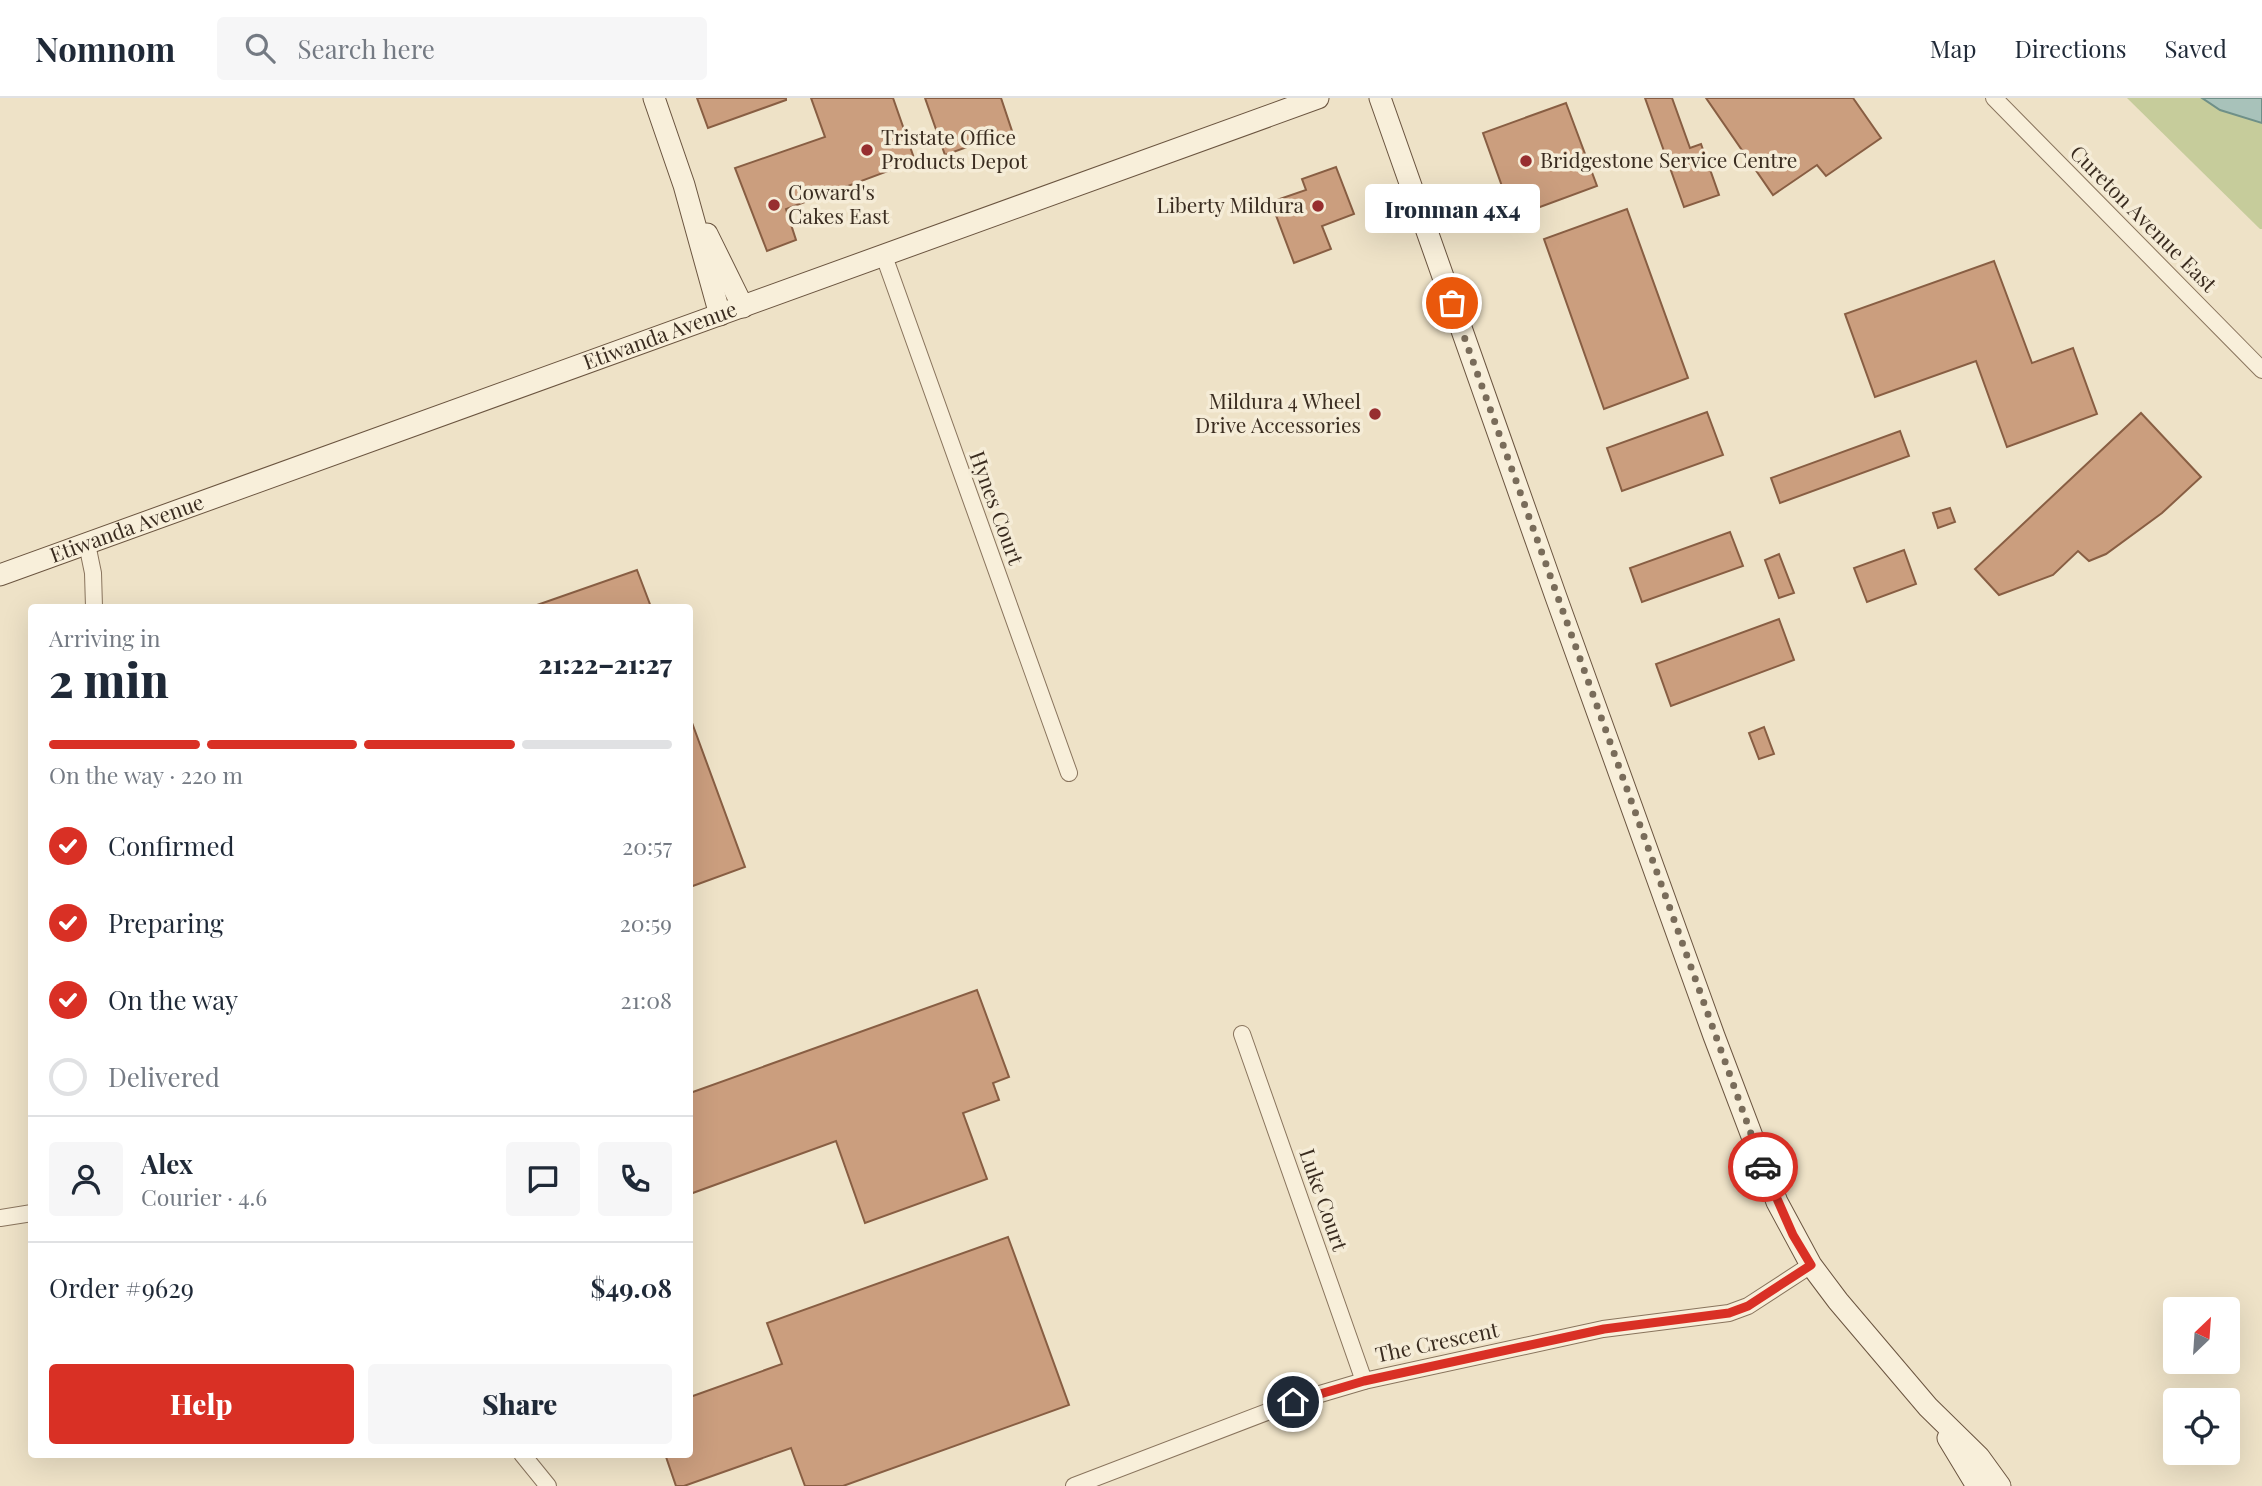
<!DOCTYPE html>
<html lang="en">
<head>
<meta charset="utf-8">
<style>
	:root { --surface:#fff; --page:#f6f6f7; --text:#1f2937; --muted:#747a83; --line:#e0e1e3; --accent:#d93025 }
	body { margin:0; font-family:"Playfair Display",serif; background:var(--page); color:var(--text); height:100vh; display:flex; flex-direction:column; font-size:26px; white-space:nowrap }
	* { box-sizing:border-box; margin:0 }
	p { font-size:23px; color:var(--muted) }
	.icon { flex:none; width:38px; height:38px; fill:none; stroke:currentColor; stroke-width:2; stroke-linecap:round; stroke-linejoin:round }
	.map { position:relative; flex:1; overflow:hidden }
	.panel { position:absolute; left:28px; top:506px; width:665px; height:854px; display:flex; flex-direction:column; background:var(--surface); border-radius:7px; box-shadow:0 7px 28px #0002 }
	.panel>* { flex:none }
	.needle { width:46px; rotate:25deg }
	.buttons { position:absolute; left:2163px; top:1199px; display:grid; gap:14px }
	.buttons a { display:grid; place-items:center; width:77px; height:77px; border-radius:7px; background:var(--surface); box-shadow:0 7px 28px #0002; font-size:35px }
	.pin { position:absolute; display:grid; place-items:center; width:60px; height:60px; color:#fff; margin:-30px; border:4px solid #fff; border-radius:50%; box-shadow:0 2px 7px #0007 }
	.courier { position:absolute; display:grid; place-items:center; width:70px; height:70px; margin:-35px; border:5px solid #d93025; border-radius:50%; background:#fff; color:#222; box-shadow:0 2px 9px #0007 }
	.bubble { position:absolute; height:49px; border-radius:7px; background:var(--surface); box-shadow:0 7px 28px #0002; font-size:23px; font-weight:800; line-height:49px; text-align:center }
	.overview em { font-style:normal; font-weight:800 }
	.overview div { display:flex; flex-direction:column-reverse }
	.overview { display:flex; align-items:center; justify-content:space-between; height:119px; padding:0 21px }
	h1 { font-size:46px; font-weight:800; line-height:52px }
	.bar { display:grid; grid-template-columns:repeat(4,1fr); gap:10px 7px; align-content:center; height:84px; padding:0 21px }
	.bar i { height:9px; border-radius:5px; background:var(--line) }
	.bar .on { background:var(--accent) }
	.bar p { grid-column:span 4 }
	.line { display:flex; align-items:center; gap:18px; padding:0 21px; border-top:2px solid var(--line) }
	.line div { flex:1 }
	.round { display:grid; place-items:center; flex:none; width:74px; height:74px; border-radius:7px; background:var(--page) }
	ol { padding:0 21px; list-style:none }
	li { display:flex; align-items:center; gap:21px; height:77px }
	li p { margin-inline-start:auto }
	li .icon { padding:7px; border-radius:50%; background:var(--accent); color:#fff; stroke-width:4 }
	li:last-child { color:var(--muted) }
	li i { width:38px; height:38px; border:4px solid var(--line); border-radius:50% }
	.cta { display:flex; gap:14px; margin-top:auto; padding:14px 21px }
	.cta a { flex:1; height:80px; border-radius:7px; background:var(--accent); color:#fff; font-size:28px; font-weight:800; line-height:80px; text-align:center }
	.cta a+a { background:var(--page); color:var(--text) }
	header { display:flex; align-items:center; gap:42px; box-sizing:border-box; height:98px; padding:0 35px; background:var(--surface); border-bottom:2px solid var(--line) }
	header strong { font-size:33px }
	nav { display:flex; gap:38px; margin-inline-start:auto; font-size:24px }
	.search { width:490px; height:63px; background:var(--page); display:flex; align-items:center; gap:18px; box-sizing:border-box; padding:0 24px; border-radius:7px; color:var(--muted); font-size:26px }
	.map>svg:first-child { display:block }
	.green { fill:#c6cc9b }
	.water { fill:#a8c2ba; stroke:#6f9088; stroke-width:2 }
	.building { fill:#cb9e7e; stroke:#885e43; stroke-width:2 }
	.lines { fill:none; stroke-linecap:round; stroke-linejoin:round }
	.street-casing { stroke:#89745d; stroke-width:18 }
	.secondary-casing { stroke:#6b5540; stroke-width:23 }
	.street { stroke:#f8efda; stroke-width:16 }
	.secondary { stroke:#f8efda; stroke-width:21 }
	.done { stroke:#796c5a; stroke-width:7; stroke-dasharray:0 12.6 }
	.route { stroke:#d93025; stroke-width:9 }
	.poi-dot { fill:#972e2f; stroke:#f5ecd7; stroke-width:2.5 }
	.labels { text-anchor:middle; stroke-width:7; stroke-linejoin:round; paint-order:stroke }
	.poi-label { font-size:21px; fill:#3a2c20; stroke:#f5ecd7; text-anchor:start }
	.street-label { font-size:21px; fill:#3a2c20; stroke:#f5ecd7 }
</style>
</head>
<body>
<header>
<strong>Nomnom</strong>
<div class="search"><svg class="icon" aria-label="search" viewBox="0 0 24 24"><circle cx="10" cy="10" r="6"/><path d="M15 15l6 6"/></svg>Search here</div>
<nav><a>Map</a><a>Directions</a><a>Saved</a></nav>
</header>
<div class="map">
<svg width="2262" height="1388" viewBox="0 0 2262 1388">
	<rect width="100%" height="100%" fill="#eee2c7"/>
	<!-- green -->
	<polygon class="green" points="2127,0 2262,0 2262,131 2260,131"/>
	<!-- water -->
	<polygon class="water" points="2202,0 2262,0 2262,25 2220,12"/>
	<!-- building -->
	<g class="building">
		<polygon points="697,0 786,0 786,2 708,30"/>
		<polygon points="811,0 893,0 915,63 786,111 796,142 767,153 735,70 825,39"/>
		<polygon points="925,0 1001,0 1012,33 945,57"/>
		<polygon points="1645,0 1672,0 1690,50 1701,46 1719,97 1684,109"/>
		<polygon points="1706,0 1853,0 1881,40 1826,78 1817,67 1773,97"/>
		<polygon points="1566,5 1597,88 1513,119 1483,35"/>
		<polygon points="1336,69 1354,116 1322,128 1331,151 1294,165 1271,104 1306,92 1302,81"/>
		<polygon points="1627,111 1688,280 1604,311 1544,141"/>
		<polygon points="1994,163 2032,265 2073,250 2097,316 2007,349 1976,263 1875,299 1845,216"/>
		<polygon points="1707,314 1723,357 1622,393 1607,350"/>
		<polygon points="2141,315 2201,379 2162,415 2106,456 2089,463 2078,453 2053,477 1999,497 1975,471"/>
		<polygon points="1900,333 1909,358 1780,405 1771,380"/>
		<polygon points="1950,410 1955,424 1938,430 1933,415"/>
		<polygon points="1730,434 1743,468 1642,504 1630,470"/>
		<polygon points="1904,452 1916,486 1867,504 1854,470"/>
		<polygon points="1779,456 1794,495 1779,500 1765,462"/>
		<polygon points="637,472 651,509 537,509 537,507"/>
		<polygon points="1779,521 1794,562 1671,608 1656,566"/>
		<polygon points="691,622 745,769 690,789 690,623"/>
		<polygon points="1764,629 1774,656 1759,661 1749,635"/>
		<polygon points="977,892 1009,979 993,985 999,1002 963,1015 987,1081 865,1125 836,1043 690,1096 690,995"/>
		<polygon points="1008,1139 1069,1307 843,1388 805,1388 791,1350 684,1388 676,1388 665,1356 690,1356 690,1299 782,1266 767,1225"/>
	</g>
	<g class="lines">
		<!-- street casing -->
		<g class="street-casing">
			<g id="street">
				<polyline points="1994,0 2262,272"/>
				<polyline points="884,158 1069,675"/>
				<polyline points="87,446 93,475 94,509"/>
				<polyline points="1242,936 1364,1283"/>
				<polyline points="0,1120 32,1115"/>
				<polyline points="522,1356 548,1388"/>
				<polyline points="1074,1388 1293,1304 1364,1283 1603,1231 1729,1215 1748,1208 1811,1167"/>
			</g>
		</g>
		<!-- secondary casing -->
		<g class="secondary-casing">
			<g id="secondary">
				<polyline points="654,0 684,87 720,217"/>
				<polyline points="1380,0 1556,499 1714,938 1777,1104 1811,1167 1838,1203 1928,1309 1979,1359 2000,1388"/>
				<polyline points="707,136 743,209"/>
				<path id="s1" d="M0,477L1318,0"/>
				<polyline points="1948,1340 1977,1388"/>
			</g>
		</g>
		<!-- street -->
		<use href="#street" class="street"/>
		<!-- secondary -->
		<use href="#secondary" class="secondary"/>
	</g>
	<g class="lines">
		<!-- done -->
		<polyline class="done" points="1452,205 1763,1069"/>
		<!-- route -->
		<polyline class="route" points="1293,1304 1364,1283 1604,1231 1729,1215 1748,1208 1811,1167 1793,1137 1763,1069"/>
	</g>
	<!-- markers -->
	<g class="poi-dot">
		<circle cx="867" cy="52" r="7"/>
		<circle cx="1526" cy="63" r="7"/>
		<circle cx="774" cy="107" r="7"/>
		<circle cx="1318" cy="108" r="7"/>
		<circle cx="1375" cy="316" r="7"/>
	</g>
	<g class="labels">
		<!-- poi labels -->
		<g class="poi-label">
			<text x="881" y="47">Tristate Office<tspan x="881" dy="24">Products Depot</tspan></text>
			<text x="1540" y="70">Bridgestone Service Centre</text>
			<text x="788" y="102">Coward's<tspan x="788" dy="24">Cakes East</tspan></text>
			<text x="1304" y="115" text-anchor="end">Liberty Mildura</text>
			<text x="1361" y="311" text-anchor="end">Mildura 4 Wheel<tspan x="1361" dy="24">Drive Accessories</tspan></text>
		</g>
		<!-- street labels -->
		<g class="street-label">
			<text transform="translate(2143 121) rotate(45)" y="7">Cureton Avenue East</text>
			<text dy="7" stroke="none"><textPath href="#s1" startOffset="702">Etiwanda Avenue</textPath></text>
			<text transform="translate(996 410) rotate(70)" y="7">Hynes Court</text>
			<text dy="7" stroke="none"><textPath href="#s1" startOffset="135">Etiwanda Avenue</textPath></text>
			<text transform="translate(1323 1102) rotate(71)" y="7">Luke Court</text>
			<text transform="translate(1437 1245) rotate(-12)" y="7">The Crescent</text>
		</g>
	</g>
</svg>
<div class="buttons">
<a><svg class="needle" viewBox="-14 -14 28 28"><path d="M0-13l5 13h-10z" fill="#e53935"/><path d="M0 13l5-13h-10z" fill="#747a83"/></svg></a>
<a><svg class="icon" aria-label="locate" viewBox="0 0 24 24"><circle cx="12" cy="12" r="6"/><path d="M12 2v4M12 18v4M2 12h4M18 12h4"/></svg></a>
</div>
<div class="pin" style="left:1452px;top:205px;background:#ea580c"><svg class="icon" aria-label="bag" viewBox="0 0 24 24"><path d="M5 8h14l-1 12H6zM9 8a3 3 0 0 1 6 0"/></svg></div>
<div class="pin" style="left:1293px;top:1304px;background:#1f2937"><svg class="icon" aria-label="home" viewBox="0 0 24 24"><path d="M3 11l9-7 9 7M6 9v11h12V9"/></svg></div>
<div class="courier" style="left:1763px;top:1069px"><svg class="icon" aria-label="car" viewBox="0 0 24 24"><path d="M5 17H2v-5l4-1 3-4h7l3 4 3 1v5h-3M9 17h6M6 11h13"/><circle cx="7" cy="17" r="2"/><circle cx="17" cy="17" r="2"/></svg></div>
<div class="bubble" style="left:1365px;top:86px;width:175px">Ironman 4x4</div>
<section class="panel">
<div class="overview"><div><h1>2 min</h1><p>Arriving in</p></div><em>21:22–21:27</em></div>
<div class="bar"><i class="on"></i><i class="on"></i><i class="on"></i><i></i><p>On the way · 220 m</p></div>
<ol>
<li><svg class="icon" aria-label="check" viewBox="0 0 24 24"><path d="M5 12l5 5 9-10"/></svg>Confirmed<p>20:57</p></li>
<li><svg class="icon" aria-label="check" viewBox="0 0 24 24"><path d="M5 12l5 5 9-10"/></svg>Preparing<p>20:59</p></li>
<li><svg class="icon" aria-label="check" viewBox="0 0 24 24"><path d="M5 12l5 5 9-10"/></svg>On the way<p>21:08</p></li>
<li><i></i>Delivered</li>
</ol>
<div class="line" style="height:126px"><a class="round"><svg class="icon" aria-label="person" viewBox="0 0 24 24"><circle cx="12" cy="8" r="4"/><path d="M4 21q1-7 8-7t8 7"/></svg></a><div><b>Alex</b><p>Courier · 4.6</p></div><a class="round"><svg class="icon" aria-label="chat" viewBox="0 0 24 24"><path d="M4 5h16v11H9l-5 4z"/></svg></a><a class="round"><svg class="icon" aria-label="phone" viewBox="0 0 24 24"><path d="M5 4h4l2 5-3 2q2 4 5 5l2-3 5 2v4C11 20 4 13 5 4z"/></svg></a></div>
<div class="line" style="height:91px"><div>Order #9629</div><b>$49.08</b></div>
<div class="cta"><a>Help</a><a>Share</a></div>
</section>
</div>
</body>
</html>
